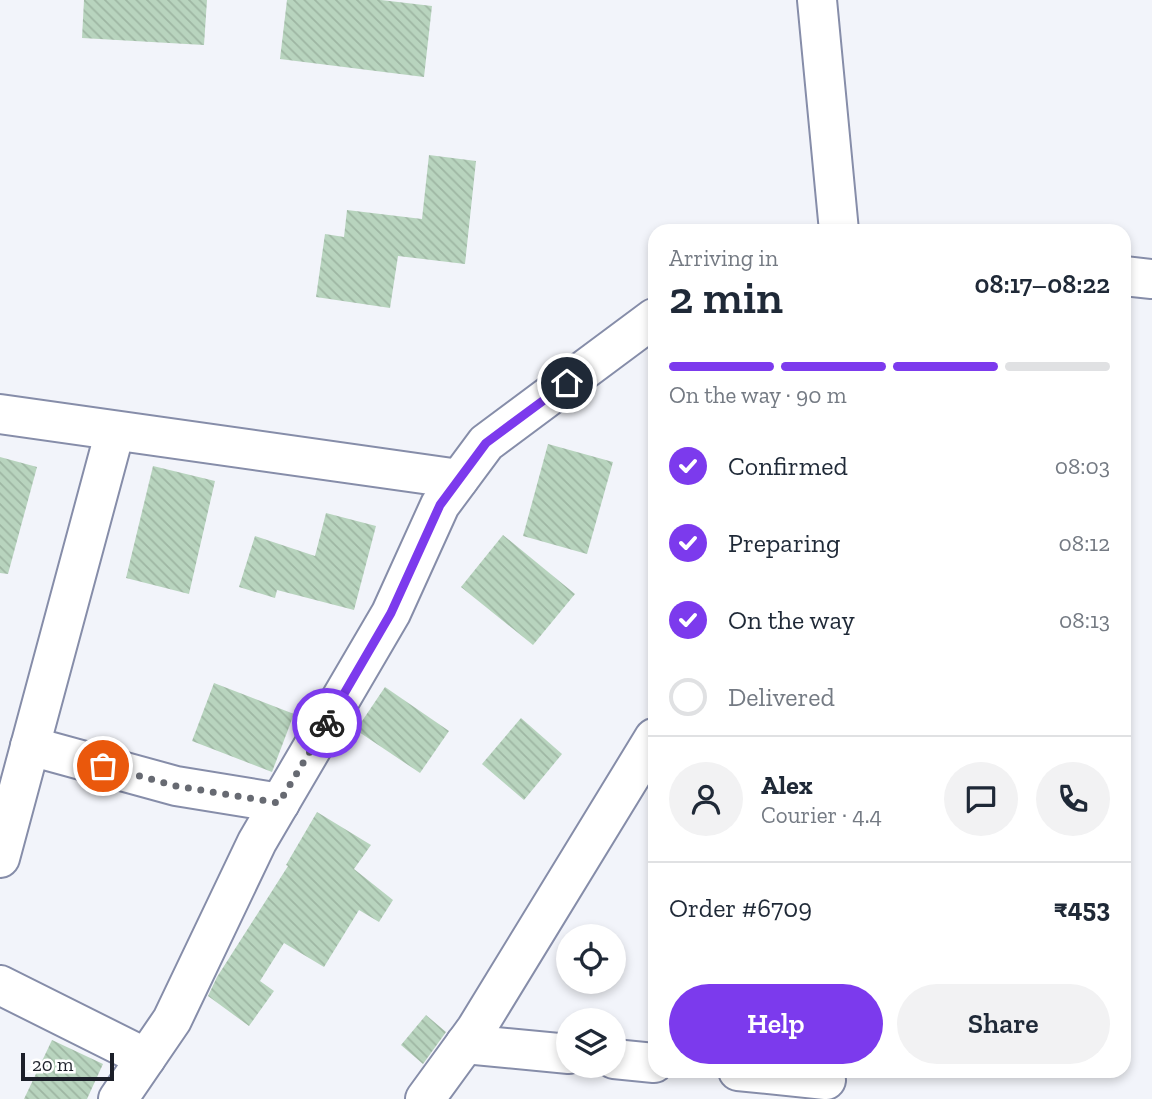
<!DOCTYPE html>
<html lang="en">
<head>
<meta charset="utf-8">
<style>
	:root { --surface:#fff; --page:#f2f2f3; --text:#1f2937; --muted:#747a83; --line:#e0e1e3; --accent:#7c3aed }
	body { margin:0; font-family:"Zilla Slab",serif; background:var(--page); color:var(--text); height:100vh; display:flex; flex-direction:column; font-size:26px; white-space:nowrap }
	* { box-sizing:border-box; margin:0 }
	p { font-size:23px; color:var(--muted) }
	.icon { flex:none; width:38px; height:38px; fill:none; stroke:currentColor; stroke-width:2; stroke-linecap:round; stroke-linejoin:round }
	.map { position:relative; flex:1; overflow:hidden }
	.sheet { position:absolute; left:648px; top:224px; width:483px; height:854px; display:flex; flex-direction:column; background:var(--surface); border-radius:21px; box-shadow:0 4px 10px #0003 }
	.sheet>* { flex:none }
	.tools { position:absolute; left:556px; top:924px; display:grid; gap:14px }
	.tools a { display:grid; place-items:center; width:70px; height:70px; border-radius:50%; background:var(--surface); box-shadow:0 4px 10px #0003; font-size:35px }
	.scale { position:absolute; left:21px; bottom:18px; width:93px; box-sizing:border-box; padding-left:7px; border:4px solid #1c1f29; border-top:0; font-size:19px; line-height:24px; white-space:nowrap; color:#1c1f29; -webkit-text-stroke:5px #fff; paint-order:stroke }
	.pin { position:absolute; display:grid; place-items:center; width:60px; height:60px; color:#fff; margin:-30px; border:4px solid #fff; border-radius:50%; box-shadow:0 2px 7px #0007 }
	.courier { position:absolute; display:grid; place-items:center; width:70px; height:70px; margin:-35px; border:5px solid #7c3aed; border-radius:50%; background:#fff; color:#222; box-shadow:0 2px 9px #0007 }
	.overview em { font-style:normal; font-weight:600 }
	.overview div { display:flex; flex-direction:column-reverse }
	.overview { display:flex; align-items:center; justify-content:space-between; height:119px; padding:0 21px }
	h1 { font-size:46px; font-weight:600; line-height:52px }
	.bar { display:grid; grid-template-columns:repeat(4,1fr); gap:10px 7px; align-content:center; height:84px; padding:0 21px }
	.bar i { height:9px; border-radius:5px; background:var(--line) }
	.bar .selected { background:var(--accent) }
	.bar p { grid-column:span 4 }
	.line { display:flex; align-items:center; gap:18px; padding:0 21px; border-top:2px solid var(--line) }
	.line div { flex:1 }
	.round { display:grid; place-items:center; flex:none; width:74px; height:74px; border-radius:37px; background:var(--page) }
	ol { padding:0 21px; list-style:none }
	li { display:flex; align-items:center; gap:21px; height:77px }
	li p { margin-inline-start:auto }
	li .icon { padding:7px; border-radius:50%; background:var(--accent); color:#fff; stroke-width:4 }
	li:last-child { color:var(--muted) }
	li i { width:38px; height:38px; border:4px solid var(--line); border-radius:50% }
	.button { display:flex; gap:14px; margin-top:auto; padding:14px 21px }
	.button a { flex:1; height:80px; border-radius:42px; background:var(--accent); color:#fff; font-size:28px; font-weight:600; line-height:80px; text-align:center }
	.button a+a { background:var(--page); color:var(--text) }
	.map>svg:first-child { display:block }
	.building { fill:url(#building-back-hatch) }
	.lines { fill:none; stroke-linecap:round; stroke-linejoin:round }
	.minor-casing { stroke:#868da9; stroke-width:42 }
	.minor { stroke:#fff; stroke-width:38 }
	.done { stroke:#676a72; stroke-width:7; stroke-dasharray:0 12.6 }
	.route { stroke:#7c3aed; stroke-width:9 }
</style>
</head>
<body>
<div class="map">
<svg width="1152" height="1099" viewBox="0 0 1152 1099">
	<defs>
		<pattern id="building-back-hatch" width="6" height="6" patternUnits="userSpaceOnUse" patternTransform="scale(1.75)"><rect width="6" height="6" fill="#b8d4be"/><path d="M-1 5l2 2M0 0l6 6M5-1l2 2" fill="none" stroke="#9eb6a3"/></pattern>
	</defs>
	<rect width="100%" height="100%" fill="#f2f4fa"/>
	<!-- building -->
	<g class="building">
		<polygon points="84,0 207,0 204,45 82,38"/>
		<polygon points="287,0 381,0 432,6 424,77 280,59"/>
		<polygon points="429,155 476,161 465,264 398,256 390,308 316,297 325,234 344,237 347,210 422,219"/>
		<polygon points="548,444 613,462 587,554 523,536"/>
		<polygon points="0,457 37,467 8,574 0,573"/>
		<polygon points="153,466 215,481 189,594 126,578"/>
		<polygon points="326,513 376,526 354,610 277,590 275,598 239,587 255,536 315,556"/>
		<polygon points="503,535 575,594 533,645 461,587"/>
		<polygon points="214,683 294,714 272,772 192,741"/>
		<polygon points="385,687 449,731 420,773 356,730"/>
		<polygon points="521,718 562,754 524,800 482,764"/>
		<polygon points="317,812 371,845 354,869 393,900 379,922 359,910 324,967 284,943 260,981 274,991 249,1026 208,996 217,977 288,866 286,865"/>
		<polygon points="426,1015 446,1032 423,1064 401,1045"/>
		<polygon points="52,1040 103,1064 87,1099 24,1099"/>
	</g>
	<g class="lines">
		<!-- minor casing -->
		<g class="minor-casing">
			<g id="minor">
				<polyline points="817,0 839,231"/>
				<polyline points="1124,276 1152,279"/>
				<polyline points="0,414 459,479"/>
				<polyline points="30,746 176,786 280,803"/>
				<polyline points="0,858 115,431"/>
				<polyline points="0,985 146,1058"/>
				<polyline points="465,1044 569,1054"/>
				<polyline points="614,1059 654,1063"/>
				<polyline points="738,1071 826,1080"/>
				<polyline points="118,1099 172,1020 257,842 391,613 440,505 486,443 654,318"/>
				<polyline points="425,1099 476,1029 654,738"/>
			</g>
		</g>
		<!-- minor -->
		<use href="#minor" class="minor"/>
	</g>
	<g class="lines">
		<!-- done -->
		<polyline class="done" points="103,766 176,786 279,803 327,723"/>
		<!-- route -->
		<polyline class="route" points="327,723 391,613 440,505 486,443 567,383"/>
	</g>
</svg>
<div class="tools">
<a><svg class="icon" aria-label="locate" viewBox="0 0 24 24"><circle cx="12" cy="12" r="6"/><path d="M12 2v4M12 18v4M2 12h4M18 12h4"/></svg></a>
<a><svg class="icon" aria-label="layers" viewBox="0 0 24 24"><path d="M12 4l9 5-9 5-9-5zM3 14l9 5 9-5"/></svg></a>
</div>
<div class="scale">20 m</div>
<div class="pin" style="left:103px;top:766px;background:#ea580c"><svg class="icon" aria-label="bag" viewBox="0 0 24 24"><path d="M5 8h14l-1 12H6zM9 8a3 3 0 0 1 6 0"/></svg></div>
<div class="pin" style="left:567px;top:383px;background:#1f2937"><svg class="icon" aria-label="home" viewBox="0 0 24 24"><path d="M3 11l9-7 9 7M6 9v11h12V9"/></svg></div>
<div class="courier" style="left:327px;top:723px"><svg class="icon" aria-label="bike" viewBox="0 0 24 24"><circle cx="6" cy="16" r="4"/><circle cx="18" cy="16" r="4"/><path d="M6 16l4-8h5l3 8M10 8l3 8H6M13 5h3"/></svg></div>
<section class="sheet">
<div class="overview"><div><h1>2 min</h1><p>Arriving in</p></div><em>08:17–08:22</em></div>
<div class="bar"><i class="selected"></i><i class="selected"></i><i class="selected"></i><i></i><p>On the way · 90 m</p></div>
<ol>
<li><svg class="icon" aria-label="check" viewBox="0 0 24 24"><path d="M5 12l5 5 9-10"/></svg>Confirmed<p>08:03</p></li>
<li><svg class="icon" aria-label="check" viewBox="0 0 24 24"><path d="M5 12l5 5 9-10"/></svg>Preparing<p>08:12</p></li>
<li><svg class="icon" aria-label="check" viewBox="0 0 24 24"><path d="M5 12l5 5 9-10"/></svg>On the way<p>08:13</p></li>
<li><i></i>Delivered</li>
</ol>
<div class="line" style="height:126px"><a class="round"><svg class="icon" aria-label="person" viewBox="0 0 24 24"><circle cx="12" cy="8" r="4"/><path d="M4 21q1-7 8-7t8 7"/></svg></a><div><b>Alex</b><p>Courier · 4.4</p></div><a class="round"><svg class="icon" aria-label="chat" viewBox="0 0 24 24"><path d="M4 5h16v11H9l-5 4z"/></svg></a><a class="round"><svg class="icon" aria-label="phone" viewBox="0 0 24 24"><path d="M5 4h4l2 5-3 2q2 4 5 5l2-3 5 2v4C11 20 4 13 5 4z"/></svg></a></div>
<div class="line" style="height:91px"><div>Order #6709</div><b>₹453</b></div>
<div class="button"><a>Help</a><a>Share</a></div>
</section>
</div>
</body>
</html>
